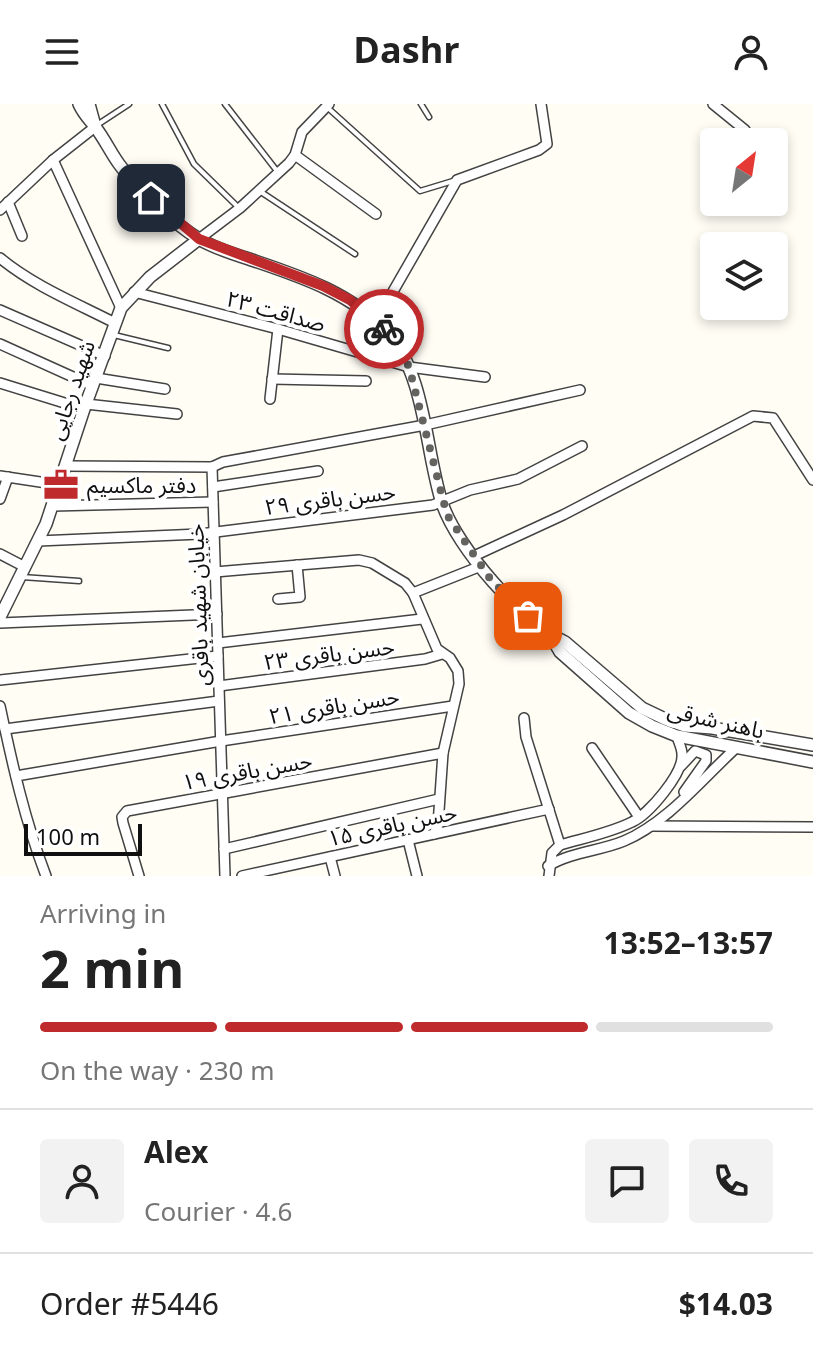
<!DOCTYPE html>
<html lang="en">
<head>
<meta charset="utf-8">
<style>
	:root { --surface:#fff; --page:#f2f2f2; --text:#222; --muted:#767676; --line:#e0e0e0; --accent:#bf2a2c }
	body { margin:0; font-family:Georgia,"Noto Sans Arabic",serif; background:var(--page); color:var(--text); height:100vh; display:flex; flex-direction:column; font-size:30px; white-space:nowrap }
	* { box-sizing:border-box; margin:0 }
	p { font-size:26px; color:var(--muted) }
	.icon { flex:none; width:44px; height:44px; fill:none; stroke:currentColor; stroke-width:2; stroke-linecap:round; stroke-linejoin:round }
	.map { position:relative; height:772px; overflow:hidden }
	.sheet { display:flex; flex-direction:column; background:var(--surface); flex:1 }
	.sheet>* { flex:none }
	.needle { width:52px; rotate:30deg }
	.tools { position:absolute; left:700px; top:24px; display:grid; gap:16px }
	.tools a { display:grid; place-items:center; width:88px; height:88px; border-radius:8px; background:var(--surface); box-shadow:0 4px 12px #0003; font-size:40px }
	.scale { position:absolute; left:24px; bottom:20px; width:118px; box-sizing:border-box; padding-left:8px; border:4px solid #101010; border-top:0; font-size:22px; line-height:28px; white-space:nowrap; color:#101010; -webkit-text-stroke:6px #fff; paint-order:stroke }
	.pin { position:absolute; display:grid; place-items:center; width:68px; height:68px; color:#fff; margin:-34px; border-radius:16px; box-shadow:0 4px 12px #0006 }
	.courier { position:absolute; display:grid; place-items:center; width:80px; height:80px; margin:-40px; border:6px solid #bf2a2c; border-radius:50%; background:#fff; color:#222; box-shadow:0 2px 10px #0007 }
	.head em { font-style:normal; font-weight:700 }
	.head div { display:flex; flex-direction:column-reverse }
	.head { display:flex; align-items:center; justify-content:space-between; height:136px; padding:0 40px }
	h1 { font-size:52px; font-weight:700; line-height:60px }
	.bar { display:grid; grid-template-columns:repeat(4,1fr); gap:12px 8px; align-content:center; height:96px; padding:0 40px }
	.bar i { height:10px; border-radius:6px; background:var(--line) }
	.bar .active { background:var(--accent) }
	.bar p { grid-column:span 4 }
	.line { display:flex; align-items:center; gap:20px; padding:0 40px; border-top:2px solid var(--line) }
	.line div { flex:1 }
	.round { display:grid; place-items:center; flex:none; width:84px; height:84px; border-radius:8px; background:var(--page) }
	header { display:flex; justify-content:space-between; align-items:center; height:104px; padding:0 40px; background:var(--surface); font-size:36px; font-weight:700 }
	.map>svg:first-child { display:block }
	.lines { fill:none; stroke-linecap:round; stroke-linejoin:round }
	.service-casing { stroke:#434343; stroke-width:7 }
	.minor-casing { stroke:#434343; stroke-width:12 }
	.tertiary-casing { stroke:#434343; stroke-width:14 }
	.service { stroke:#fff; stroke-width:4 }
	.minor { stroke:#fff; stroke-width:9 }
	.tertiary { stroke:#fff; stroke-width:11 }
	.done { stroke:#646360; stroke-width:8; stroke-dasharray:0 14.4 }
	.route { stroke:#bf2a2c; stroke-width:10 }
	.labels { text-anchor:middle; stroke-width:8; stroke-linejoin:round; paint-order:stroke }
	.street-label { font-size:22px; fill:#101010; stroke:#fff }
	.poi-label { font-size:22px; fill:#101010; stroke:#fff; text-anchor:start }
</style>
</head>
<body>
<header><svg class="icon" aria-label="menu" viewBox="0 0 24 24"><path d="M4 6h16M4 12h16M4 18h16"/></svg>Dashr<svg class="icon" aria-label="person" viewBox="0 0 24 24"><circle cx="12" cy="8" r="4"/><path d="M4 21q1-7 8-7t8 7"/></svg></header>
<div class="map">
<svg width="813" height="772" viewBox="0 0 813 772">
	<rect width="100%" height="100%" fill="#fffdf4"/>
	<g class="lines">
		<!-- service casing -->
		<g class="service-casing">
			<g id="service">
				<polyline points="162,0 194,60 238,103"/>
				<polyline points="225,0 277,67"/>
				<polyline points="421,0 429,13"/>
				<polyline points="328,4 420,87 453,77"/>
				<polyline points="97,21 129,0"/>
				<polyline points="261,88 355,150"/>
				<polyline points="114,231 168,244"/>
				<polyline points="22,473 79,477"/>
			</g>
		</g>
		<!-- minor casing -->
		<g class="minor-casing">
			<g id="minor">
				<polyline points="713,0 745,26 751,38"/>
				<polyline points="295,51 376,110"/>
				<polyline points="53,56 121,204"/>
				<polyline points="8,98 22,132"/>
				<polyline points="0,106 53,56 95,23"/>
				<polyline points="199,135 240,104 289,59 295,51 302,28 329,0"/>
				<path d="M0,154C34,182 76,199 115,219"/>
				<polyline points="134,188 278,225 409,263 485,273"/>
				<polyline points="0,206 105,252"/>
				<polyline points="389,230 391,191 457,76 539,46 547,40 541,0"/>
				<polyline points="0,240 93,282"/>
				<polyline points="96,274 165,285"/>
				<polyline points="272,275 366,277"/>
				<polyline points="0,279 84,305"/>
				<polyline points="270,295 278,225"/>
				<polyline points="86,300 177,310"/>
				<polyline points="66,362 212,363"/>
				<polyline points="212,363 225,772"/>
				<polyline points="212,363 223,358 425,321 580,286"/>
				<polyline points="0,372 60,381"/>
				<polyline points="213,383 318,367"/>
				<polyline points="0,395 8,373"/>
				<polyline points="53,402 213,398"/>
				<polyline points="38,437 200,430 433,401 470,386 518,375 582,342"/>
				<polyline points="0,450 25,463"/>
				<polyline points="474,452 563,411 753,312 773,314 813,376"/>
				<polyline points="215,468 359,456 372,459 405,479 413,489 437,545 450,554 458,567 459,580 443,649 438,721 434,730"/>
				<polyline points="413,489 481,462"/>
				<polyline points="278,495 300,493 297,461"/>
				<polyline points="0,519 217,510"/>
				<polyline points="218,539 422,515"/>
				<polyline points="0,576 218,552"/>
				<polyline points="219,582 425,555 442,550"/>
				<path d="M0,602C12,659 25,717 46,772"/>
				<polyline points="524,614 526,633 560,741"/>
				<polyline points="5,625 219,597"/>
				<polyline points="592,644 639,713"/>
				<polyline points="681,662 695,647 706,651 706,657 684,688"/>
				<polyline points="16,672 221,637 453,602"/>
				<polyline points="651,722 813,723"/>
				<polyline points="408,736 417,772"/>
				<polyline points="224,745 439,695"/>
				<polyline points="330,753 335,772"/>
				<path d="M548,762C571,748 600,747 624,737C667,719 703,674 737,643"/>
				<polyline points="139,772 123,719 122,713 127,707 443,649"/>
				<polyline points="242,772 549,705"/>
				<path d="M549,772L552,749L560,741C584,734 610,729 632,718C649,710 684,669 682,650C682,644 678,637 677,632"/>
			</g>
		</g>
		<!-- tertiary casing -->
		<g class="tertiary-casing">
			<g id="tertiary">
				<path d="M79,0C84,11 90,16 96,24C105,36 111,49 119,60C137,85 173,119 199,135C214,144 233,150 249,155C299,172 350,188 387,228C426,271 425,346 442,399C457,444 522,518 565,538L642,604L665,615L685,622L712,624L813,641"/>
				<polyline points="89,0 95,22"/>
				<polyline points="0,513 46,420 84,305 121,204 150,173 199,135"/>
				<polyline points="550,531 560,548 629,609 652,622 677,632 813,658"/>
			</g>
		</g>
		<!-- service -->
		<use href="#service" class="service"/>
		<!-- minor -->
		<use href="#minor" class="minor"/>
		<!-- tertiary -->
		<use href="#tertiary" class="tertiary"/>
	</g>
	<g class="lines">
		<!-- done -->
		<polyline class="done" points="384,225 400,246 409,263 447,411 491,476 528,512"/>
		<!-- route -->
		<polyline class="route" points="151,94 199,135 323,182 350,196 384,225"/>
	</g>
	<!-- icons -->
	<defs>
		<g id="office-bare" transform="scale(2.76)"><path d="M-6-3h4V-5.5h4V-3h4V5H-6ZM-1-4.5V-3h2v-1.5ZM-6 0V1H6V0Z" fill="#bf2a2c" stroke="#fff" stroke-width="2.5" paint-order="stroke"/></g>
	</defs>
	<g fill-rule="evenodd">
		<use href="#office-bare" x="61" y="381"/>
	</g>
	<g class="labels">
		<!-- street labels -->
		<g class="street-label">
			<text transform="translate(276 207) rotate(15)" y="8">صداقت ۲۳</text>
			<text transform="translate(71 286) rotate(-71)" y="8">شهید رجایی</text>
			<text transform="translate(330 395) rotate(-7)" y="8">حسن باقری ۲۹</text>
			<text transform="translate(198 501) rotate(-92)" y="8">خیابان شهید باقری</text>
			<text transform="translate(329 550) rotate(-7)" y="8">حسن باقری ۲۳</text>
			<text transform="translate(334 602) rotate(-9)" y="8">حسن باقری ۲۱</text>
			<text transform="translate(716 616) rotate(13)" y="8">باهنر شرقی</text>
			<text transform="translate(247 667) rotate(-10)" y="8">حسن باقری ۱۹</text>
			<text transform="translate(392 721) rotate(-12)" y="8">حسن باقری ۱۵</text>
		</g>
		<!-- poi labels -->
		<g class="poi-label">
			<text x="87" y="389">دفتر ماکسیم</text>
		</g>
	</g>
</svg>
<div class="tools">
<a><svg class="needle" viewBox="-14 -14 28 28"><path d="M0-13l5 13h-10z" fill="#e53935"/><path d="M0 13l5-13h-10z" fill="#767676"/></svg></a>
<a><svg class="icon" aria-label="layers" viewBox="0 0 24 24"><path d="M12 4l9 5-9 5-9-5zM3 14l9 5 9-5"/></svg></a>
</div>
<div class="scale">100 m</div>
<div class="pin" style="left:528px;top:512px;background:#ea580c"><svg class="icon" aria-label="bag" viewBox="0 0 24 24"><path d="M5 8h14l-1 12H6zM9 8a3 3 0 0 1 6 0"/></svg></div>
<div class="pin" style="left:151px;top:94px;background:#1f2937"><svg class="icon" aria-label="home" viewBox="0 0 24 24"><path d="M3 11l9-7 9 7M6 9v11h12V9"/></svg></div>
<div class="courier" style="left:384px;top:225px"><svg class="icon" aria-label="bike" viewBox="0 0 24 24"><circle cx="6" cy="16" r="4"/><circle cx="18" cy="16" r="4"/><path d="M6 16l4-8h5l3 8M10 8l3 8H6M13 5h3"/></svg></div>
</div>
<section class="sheet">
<div class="head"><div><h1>2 min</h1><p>Arriving in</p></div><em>13:52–13:57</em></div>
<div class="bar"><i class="active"></i><i class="active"></i><i class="active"></i><i></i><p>On the way · 230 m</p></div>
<div class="line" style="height:144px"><a class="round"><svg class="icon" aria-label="person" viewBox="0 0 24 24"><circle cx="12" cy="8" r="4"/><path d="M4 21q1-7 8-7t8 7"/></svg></a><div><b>Alex</b><p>Courier · 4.6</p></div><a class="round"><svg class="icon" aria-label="chat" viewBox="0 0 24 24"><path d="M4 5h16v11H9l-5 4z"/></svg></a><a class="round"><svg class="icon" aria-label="phone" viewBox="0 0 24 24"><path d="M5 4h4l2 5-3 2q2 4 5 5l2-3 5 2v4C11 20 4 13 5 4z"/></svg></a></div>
<div class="line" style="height:104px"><div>Order #5446</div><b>$14.03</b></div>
</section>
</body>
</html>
